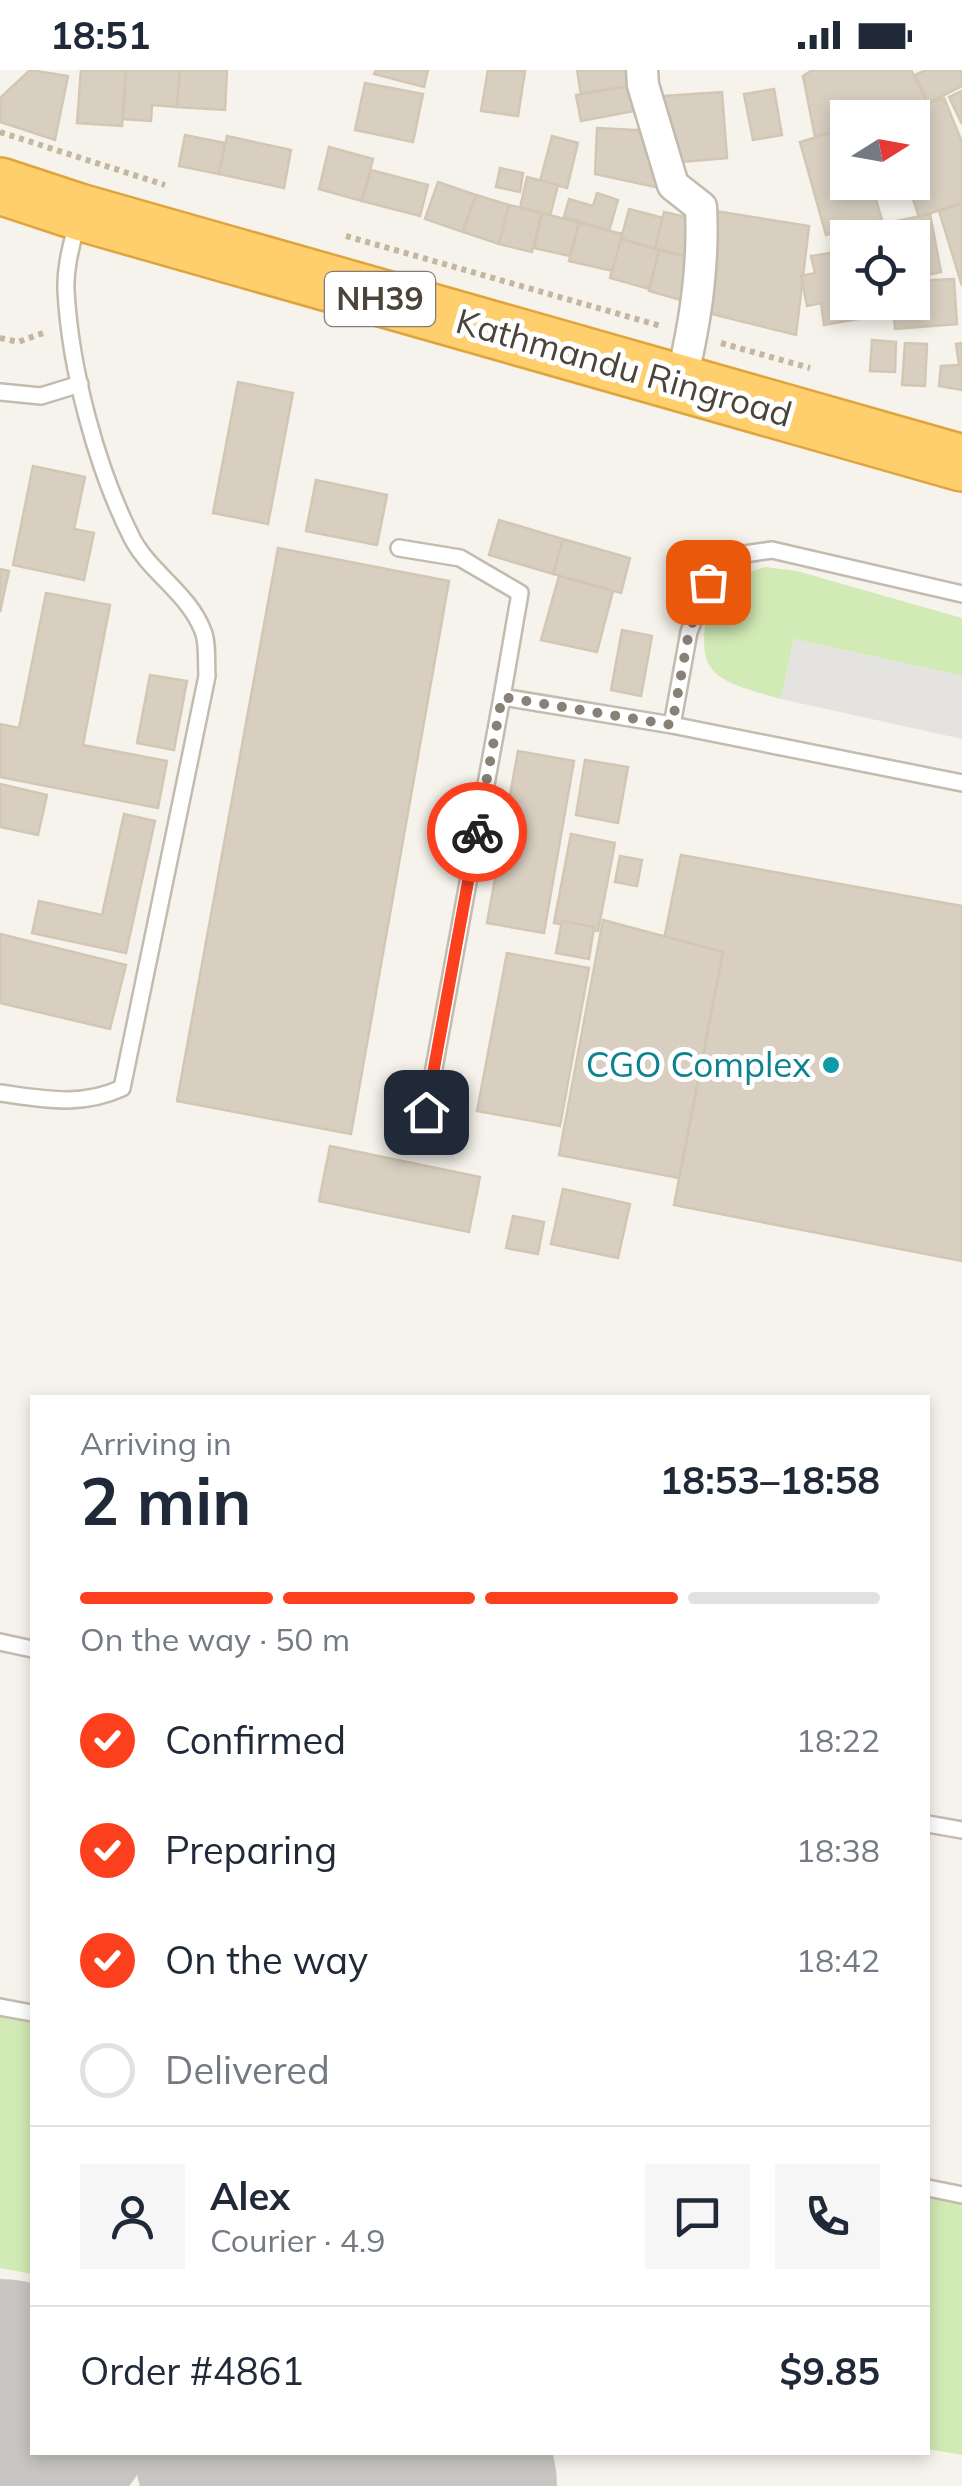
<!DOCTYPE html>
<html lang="en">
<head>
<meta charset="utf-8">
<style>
	:root { --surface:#fff; --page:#f6f6f7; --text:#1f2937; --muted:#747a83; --line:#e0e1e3; --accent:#fc3f1d }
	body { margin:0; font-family:Mulish,sans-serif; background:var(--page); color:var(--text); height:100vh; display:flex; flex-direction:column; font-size:38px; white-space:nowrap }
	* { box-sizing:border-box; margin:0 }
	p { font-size:32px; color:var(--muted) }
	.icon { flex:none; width:55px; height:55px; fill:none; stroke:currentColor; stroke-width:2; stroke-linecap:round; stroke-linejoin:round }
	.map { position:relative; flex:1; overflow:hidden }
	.panel { position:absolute; left:30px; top:1325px; width:900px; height:1060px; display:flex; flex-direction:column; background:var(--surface); border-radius:0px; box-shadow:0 5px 15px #0003 }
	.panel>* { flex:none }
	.needle { width:65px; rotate:79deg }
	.fabs { position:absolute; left:830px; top:30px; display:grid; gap:20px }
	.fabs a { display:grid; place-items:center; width:100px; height:100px; border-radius:0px; background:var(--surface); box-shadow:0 5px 15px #0003; font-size:50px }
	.pin { position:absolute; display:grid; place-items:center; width:85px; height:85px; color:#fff; margin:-42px; border-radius:20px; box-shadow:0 5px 15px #0006 }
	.courier { position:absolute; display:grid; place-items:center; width:100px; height:100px; margin:-50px; border:8px solid #fc3f1d; border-radius:50%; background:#fff; color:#222; box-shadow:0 2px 12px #0007 }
	.head em { font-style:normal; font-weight:700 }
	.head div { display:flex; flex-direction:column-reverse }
	.head { display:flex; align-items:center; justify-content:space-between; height:170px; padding:0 50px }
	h1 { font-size:65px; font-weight:700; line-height:75px }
	.bar { display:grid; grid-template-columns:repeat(4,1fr); gap:15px 10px; align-content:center; height:120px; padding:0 50px }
	.bar i { height:12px; border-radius:8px; background:var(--line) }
	.bar .active { background:var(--accent) }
	.bar p { grid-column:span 4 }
	.line { display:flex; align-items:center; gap:25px; padding:0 50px; border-top:2px solid var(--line) }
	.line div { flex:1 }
	.round { display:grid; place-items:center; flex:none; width:105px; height:105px; border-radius:0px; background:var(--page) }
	ol { padding:0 50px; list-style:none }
	li { display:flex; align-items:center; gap:30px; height:110px }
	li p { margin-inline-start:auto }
	li .icon { padding:10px; border-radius:50%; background:var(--accent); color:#fff; stroke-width:4 }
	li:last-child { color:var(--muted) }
	li i { width:55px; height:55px; border:5px solid var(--line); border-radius:50% }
	.status { display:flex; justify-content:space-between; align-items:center; height:70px; padding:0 50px; background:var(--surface); direction:ltr }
	.status svg { height:28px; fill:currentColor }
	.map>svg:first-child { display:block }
	.green { fill:#d2eab5 }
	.parking { fill:#e5e3e0 }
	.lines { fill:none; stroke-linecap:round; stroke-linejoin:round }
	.runway { stroke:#c8c6c3; stroke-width:248 }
	.building { fill:#d8cfc1; stroke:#d3c7b4; stroke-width:2.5 }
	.lane-casing { stroke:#c2bbae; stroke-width:20 }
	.street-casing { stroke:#c2bbae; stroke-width:35 }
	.highway-casing { stroke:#e0a43c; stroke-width:60 }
	.path { stroke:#c4b79f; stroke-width:6; stroke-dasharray:5 5; stroke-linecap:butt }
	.lane { stroke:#fff; stroke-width:15 }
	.street { stroke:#fff; stroke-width:30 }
	.highway { stroke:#ffcf6e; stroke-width:55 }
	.done { stroke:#878178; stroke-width:10; stroke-dasharray:0 18 }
	.route { stroke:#fc3f1d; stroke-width:12 }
	.culture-dot { fill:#0f9aa8; stroke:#fff; stroke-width:4 }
	.labels { text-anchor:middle; stroke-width:10; stroke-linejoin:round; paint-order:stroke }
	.shield { fill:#fff; stroke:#817c74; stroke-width:2.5 }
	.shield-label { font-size:32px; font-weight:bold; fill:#4b4439 }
	.street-label { font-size:35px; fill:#4b4439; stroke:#fff }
	.culture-label { font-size:35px; fill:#0d838f; stroke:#fff; text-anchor:end }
</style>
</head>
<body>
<div class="status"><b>18:51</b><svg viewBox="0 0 49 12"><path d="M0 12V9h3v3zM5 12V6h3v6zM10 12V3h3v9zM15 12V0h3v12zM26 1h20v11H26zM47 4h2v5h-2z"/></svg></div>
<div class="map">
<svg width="962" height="2416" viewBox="0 0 962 2416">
	<rect width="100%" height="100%" fill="#f6f3ec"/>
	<!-- green -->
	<g class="green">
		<path d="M765,497L797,501L962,548V606L794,569L781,629C711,609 692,605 711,527L746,503Z"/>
		<polygon points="0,1939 32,1946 32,2204 0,2198"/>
		<polygon points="928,2123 962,2130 962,2385 928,2379"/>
	</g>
	<!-- parking -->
	<polygon class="parking" points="794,569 962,606 962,669 781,629"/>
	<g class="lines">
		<!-- runway -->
		<g class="runway">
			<polyline points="0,2333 32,2339"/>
			<polyline points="259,2382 433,2416"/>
		</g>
	</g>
	<!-- building -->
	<g class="building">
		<polygon points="30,0 68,6 55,70 0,52 0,28"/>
		<polygon points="81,0 126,0 122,56 77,53"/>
		<polygon points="126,0 180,0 177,37 152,35 151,51 123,49"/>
		<polygon points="180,0 227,0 225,40 177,37"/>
		<polygon points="376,0 428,0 424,17 374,4"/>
		<polygon points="488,0 525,1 518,46 481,41"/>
		<polygon points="577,0 632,0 635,15 581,24"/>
		<polygon points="812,0 911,0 928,33 888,48 848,48 848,72 840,77 836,61 815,67 803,6"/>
		<polygon points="926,0 962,0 962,16 928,33 915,5"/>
		<polygon points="365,13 423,24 413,72 355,60"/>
		<polygon points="635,15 639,40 581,51 576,25"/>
		<polygon points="774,19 782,65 753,70 744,24"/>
		<polygon points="962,21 962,54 949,27"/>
		<polygon points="722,22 727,88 669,93 664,26"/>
		<polygon points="944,28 962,72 962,133 919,147 907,112 912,112 912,48 888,48"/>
		<polygon points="597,58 655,61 664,119 595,104"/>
		<polygon points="836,61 840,77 848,75 848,112 871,112 882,150 826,165 800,72"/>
		<polygon points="185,65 225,73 219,104 179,96"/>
		<polygon points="227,66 291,80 284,118 219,104"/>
		<polygon points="552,66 578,73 567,118 540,111"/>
		<polygon points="329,77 373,89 362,131 319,119"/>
		<polygon points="500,98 523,103 520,122 496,117"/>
		<polygon points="371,100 428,115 420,146 362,131"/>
		<polygon points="527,107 558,115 550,146 520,138"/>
		<polygon points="438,112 476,125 463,162 425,149"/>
		<polygon points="597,123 618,130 609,161 564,147 569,129 593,136"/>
		<polygon points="476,125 509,135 499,174 463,162"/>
		<polygon points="962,133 962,216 939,141"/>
		<polygon points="509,135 542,143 532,182 499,174"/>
		<polygon points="629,139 663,148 655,179 621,169"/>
		<polygon points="715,141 809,156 796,265 700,241"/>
		<polygon points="664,142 695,149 685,186 655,179"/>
		<polygon points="542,143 579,153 570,186 534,178"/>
		<polygon points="930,144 941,202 912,208 912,168 865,168 899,161 897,151"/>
		<polygon points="579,153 622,164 613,201 569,191"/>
		<polygon points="621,169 659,180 649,219 610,208"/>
		<polygon points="659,180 695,189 684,231 649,221"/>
		<polygon points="848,180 848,232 878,232 880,245 824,255 821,233 807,236 801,206 815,203 811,186"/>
		<polygon points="954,209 957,254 895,259 893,232 912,232 912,211"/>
		<polygon points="872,270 896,272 895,302 870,301"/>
		<polygon points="905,273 927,274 925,316 902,315"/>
		<polygon points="962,273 962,320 939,316 941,296 959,295 956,274"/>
		<polygon points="238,312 293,323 268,454 213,443"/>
		<polygon points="33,396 85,407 74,459 94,463 84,510 13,495"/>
		<polygon points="316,410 387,425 377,475 306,461"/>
		<polygon points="499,450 563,469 553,504 489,485"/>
		<polygon points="563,469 630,488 621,523 553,504"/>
		<polygon points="278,478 449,511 351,1064 177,1031"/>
		<polygon points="0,499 9,501 0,542"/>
		<polygon points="559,506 613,521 597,582 541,570"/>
		<polygon points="46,523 110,535 83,675 167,691 158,738 0,707 0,654 19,658"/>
		<polygon points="622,560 652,566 641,626 611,620"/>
		<polygon points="150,605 187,611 174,680 137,673"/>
		<polygon points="518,681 574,691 544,863 487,853"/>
		<polygon points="585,690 628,697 618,753 576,745"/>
		<polygon points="0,714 47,725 38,765 0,757"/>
		<polygon points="124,744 155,751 126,883 32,863 39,831 102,845"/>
		<polygon points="571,764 615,773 598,861 554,853"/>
		<polygon points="681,785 962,836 962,1191 674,1135 723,882 664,869"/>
		<polygon points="620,786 642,790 637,816 615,812"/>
		<polygon points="603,850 723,882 679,1108 559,1085"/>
		<polygon points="562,851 594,857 589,889 556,883"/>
		<polygon points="0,864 126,895 110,959 0,933"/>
		<polygon points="507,883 589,898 560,1056 477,1041"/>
		<polygon points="330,1076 480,1107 469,1162 319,1131"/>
		<polygon points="563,1119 630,1134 618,1188 551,1174"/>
		<polygon points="513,1146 544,1152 538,1184 506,1178"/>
	</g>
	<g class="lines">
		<!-- lane casing -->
		<g class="lane-casing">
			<g id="lane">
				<polyline points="0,322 41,326 80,314"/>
				<polyline points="399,478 460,488 520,523 502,627"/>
				<polyline points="962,524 772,480 731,486 708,512 689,562 672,655 962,713"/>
				<path d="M0,1023C44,1029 81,1037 122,1018L207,606C206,592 208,573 203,561C189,524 151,503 133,470C97,400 70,299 66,220C65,196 72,174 77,152"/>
				<polyline points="426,1042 502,627 672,655"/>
				<polyline points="0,1572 32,1579"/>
				<polyline points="928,1754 962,1760"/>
				<polyline points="0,1937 32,1943"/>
				<polyline points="928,2118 962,2125"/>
			</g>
		</g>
		<!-- street casing -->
		<g class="street-casing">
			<path id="street" d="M642,0L643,15L673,115L701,137C704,198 695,257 680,315"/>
		</g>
		<!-- highway casing -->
		<g class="highway-casing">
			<polyline id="highway" points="0,116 79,142 962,393"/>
		</g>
		<!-- path -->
		<g class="path">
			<polyline points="0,62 165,115"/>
			<polyline points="346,166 661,256"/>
			<polyline points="0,268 18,272 46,262"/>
			<polyline points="721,273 810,298"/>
		</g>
		<!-- lane -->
		<use href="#lane" class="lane"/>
		<!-- street -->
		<use href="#street" class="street"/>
		<!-- highway -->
		<use href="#highway" class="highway"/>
	</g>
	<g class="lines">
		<!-- done -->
		<polyline class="done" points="477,762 502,627 672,655 689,562 708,512"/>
		<!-- route -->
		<polyline class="route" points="426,1042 477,762"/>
	</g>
	<!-- markers -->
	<circle class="culture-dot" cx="831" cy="995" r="10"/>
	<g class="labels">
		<!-- shield labels -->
		<rect class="shield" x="325" y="202" width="110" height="54" rx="8"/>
		<g class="shield-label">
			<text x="380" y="240">NH39</text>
		</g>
		<!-- street labels -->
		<g class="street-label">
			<text transform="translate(624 298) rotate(16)" y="12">Kathmandu Ringroad</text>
		</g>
		<!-- culture labels -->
		<g class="culture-label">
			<text x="811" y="1007">CGO Complex</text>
		</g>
	</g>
</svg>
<div class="fabs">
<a><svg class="needle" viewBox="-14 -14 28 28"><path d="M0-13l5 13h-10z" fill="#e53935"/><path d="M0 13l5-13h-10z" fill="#747a83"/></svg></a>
<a><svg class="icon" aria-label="locate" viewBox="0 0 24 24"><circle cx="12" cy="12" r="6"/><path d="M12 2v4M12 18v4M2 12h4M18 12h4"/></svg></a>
</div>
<div class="pin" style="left:708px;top:512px;background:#ea580c"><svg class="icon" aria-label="bag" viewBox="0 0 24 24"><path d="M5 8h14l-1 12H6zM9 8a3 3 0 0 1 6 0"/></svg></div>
<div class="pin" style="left:426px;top:1042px;background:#1f2937"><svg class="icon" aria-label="home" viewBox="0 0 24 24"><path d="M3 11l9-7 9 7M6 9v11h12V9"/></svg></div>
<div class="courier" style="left:477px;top:762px"><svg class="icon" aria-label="bike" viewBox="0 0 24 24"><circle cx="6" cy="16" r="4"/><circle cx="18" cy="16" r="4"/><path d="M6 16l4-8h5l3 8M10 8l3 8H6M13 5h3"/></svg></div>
<section class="panel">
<div class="head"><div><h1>2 min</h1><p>Arriving in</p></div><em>18:53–18:58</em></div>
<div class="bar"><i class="active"></i><i class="active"></i><i class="active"></i><i></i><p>On the way · 50 m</p></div>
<ol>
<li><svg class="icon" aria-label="check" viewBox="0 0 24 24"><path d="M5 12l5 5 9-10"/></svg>Confirmed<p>18:22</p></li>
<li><svg class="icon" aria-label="check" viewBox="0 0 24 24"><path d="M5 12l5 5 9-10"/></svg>Preparing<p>18:38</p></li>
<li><svg class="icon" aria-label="check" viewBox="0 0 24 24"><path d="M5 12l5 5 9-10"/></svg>On the way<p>18:42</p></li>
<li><i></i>Delivered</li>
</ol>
<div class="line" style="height:180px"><a class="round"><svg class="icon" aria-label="person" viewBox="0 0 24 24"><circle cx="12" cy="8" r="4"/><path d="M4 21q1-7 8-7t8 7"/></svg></a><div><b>Alex</b><p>Courier · 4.9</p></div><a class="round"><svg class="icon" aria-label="chat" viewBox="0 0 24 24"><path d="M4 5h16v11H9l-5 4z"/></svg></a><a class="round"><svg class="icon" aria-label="phone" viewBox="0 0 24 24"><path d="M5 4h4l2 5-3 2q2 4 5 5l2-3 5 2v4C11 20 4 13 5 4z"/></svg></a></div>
<div class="line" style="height:130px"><div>Order #4861</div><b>$9.85</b></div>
</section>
</div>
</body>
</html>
